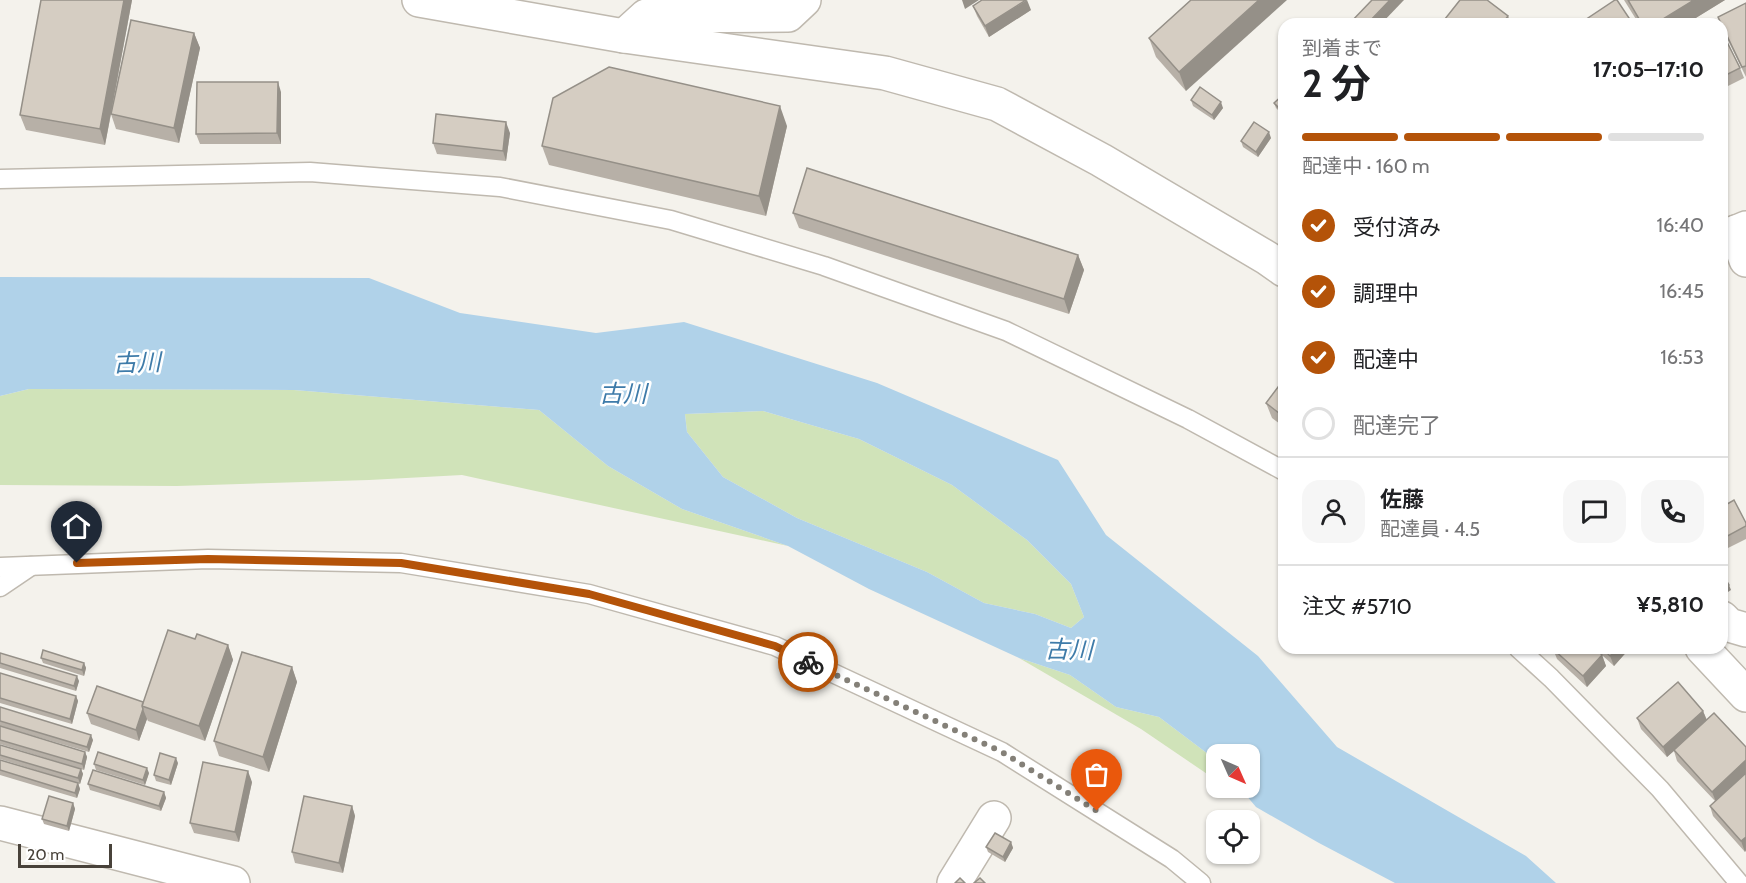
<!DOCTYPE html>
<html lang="ja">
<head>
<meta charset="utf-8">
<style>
	:root { --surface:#fff; --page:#f6f6f6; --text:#202124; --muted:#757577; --line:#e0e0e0; --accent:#b45309 }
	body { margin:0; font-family:Cabin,"Noto Sans JP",sans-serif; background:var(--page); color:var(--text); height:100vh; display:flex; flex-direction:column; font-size:22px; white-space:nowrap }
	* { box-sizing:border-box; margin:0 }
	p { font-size:20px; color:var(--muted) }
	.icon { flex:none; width:33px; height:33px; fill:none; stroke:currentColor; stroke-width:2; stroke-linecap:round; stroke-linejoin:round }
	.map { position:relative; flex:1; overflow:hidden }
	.drawer { position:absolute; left:1278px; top:18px; width:450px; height:636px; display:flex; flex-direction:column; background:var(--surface); border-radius:18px; box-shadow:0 2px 4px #0004 }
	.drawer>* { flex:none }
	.needle { width:39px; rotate:135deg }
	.buttons { position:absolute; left:1206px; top:744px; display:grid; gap:12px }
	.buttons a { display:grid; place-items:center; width:54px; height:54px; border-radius:12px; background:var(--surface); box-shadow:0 2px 4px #0004; font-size:30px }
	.scale { position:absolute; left:18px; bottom:15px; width:94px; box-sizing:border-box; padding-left:6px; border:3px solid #48423a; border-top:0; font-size:16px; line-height:21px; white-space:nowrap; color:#48423a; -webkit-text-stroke:4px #fff; paint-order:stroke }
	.pin { position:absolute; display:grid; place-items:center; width:51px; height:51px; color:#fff; margin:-62px -26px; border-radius:50% 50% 50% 0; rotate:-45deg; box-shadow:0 0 6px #0007 }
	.pin .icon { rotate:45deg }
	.courier { position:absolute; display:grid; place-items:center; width:60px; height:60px; margin:-30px; border:4px solid #b45309; border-radius:50%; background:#fff; color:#222; box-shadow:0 2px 8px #0007 }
	.headline em { font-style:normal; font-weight:700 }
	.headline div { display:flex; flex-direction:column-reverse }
	.headline { display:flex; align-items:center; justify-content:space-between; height:102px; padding:0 24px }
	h1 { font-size:39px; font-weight:700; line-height:45px }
	.bar { display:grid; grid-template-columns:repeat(4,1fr); gap:9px 6px; align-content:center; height:72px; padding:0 24px }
	.bar i { height:8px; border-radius:4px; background:var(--line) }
	.bar .current { background:var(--accent) }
	.bar p { grid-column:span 4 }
	.line { display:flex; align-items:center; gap:15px; padding:0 24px; border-top:2px solid var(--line) }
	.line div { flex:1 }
	.round { display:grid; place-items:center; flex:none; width:63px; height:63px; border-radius:18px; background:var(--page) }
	ol { padding:0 24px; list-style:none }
	li { display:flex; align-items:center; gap:18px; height:66px }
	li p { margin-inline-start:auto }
	li .icon { padding:6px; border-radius:50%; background:var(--accent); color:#fff; stroke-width:4 }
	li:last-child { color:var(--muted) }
	li i { width:33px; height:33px; border:3px solid var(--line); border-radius:50% }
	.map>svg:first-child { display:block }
	.green { fill:#d0e3b9 }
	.water { fill:#b0d2e9; fill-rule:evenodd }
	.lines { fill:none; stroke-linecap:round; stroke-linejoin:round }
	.service-casing { stroke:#bfb9af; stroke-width:21 }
	.minor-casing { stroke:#bfb9af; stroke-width:36 }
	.tertiary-casing { stroke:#bfb9af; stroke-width:36 }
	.service { stroke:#fff; stroke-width:18 }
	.minor { stroke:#fff; stroke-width:33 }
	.tertiary { stroke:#fff; stroke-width:33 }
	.wall { fill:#b7b0a7 }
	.shaded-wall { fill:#959088 }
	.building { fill:#d5cdc2; stroke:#959088; stroke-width:1.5 }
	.done { stroke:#848078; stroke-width:6; stroke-dasharray:0 10.8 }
	.route { stroke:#b45309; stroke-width:8 }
	.labels { text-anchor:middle; stroke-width:5; stroke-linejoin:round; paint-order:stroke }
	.water-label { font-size:24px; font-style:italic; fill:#3e7ba9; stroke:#fff }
</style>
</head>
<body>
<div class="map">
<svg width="1746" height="883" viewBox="0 0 1746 883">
	<rect width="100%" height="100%" fill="#f4f2ec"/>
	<!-- green -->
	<g class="green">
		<polygon points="29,389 294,390 539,410 608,466 682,509 788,546 462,475 369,480 177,486 0,485 0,396"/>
		<polygon points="763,411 859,439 952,485 1027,540 1071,584 1084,617 1071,628 1035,614 984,603 927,572 797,518 723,477 687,432 685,414"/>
		<polygon points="1019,658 1070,675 1116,707 1159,717 1216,760 1216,780 1141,729"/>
	</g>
	<!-- water -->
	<path class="water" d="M0,277L369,278L460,313L596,333L684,322L877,383L1058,460L1106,535L1258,656L1337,747L1526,856L1556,883H1395L1319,843L1256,807L1240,788H1250V754H1216V760L1159,717L1116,707L1070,675L1019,658L869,589L788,546L682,509L608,466L539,410L294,390L29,389L0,396ZM763,411L859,439L952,485L1027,540L1071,584L1084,617L1071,628L1035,614L984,603L927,572L797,518L723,477L687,432L685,414Z"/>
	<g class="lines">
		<!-- service casing -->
		<g class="service-casing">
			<g id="service">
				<polyline points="0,179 310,172 500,187 671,220 824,266 1006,331 1188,419 1284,471"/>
				<polyline points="0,567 208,559 401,563 589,594 775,646 1002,752 1172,859 1201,883"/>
				<polyline points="0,587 31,566"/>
				<polyline points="1518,648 1551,678 1660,789 1739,883"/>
			</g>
		</g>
		<!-- minor casing -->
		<g class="minor-casing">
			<g id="minor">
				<polyline points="419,0 624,36 885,73 997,104 1101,160 1267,258 1284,270"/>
				<polyline points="624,36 646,16 788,15 804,0"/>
				<polyline points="1736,232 1746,260"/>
				<polyline points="1722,618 1729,625 1746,630"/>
				<polyline points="1702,648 1746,695"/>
				<polyline points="0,823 233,883"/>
				<polyline points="954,883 994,818"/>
			</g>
		</g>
		<!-- tertiary casing -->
		<g class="tertiary-casing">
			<polyline id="tertiary" points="1722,238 1746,228"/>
		</g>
		<!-- service -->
		<use href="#service" class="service"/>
		<!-- minor -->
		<use href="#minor" class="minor"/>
		<!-- tertiary -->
		<use href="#tertiary" class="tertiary"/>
	</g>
	<!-- wall -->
	<g class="wall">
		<polygon points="41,0 132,0 112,108 194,33 200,48 179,143 116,129 111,114 105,145 26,130 20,115"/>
		<polygon points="1191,0 1186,91 1156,57 1149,38"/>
		<polygon points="1624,0 1725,0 1686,24 1639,24"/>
		<polygon points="1746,3 1746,77 1722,28 1722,24 1721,24 1718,17"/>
		<polygon points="973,6 1031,10 989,37 977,16"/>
		<polygon points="1722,32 1740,68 1744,78 1722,89"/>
		<polygon points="281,92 281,144 200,144 196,134"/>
		<polygon points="1284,94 1284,116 1276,108 1274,103"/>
		<polygon points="1191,100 1223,108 1214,120 1193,106"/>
		<polygon points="787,126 766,216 549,165 542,146"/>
		<polygon points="510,133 506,161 437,154 433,143"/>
		<polygon points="1271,138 1258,157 1243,147 1241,141"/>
		<polygon points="793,213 1078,255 1084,270 1069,314 799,228"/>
		<polygon points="1284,379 1284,427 1272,418 1266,403"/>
		<polygon points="1722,507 1746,523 1746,539 1722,551"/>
		<polygon points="195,639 228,645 233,660 205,741 148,721 147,719 139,741 91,724 87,713 143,702"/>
		<polygon points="1554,648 1630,648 1614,666 1602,655 1606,666 1587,687 1557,659 1553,649"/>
		<polygon points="0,653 79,681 76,691 0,668"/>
		<polygon points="41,658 84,663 86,668 84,676 43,663"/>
		<polygon points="292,667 297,682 269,772 219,756 214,741"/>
		<polygon points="0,673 76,696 78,701 72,724 0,703"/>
		<polygon points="0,707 93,740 89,752 0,726"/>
		<polygon points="1703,711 1707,720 1746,747 1746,850 1745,852 1713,816 1710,806 1715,801 1677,761 1674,751 1667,757 1641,729 1637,718"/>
		<polygon points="0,726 85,752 87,757 84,770 0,744"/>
		<polygon points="0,745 81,769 83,774 80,784 0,759"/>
		<polygon points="0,760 78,783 80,789 77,798 0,775"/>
		<polygon points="178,763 171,785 156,781 154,775"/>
		<polygon points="94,764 149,773 145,785 96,770"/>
		<polygon points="252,782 239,842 194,833 190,823"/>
		<polygon points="88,784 164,792 166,798 161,811 90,790"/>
		<polygon points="73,803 75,809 69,831 44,824 42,819"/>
		<polygon points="352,806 355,816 343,873 295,863 292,852"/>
		<polygon points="1011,842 1013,848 1005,862 988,852 986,847"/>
	</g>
	<!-- shaded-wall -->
	<g class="shaded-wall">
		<polygon points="124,0 132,0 105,145 100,129"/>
		<polygon points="962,0 979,0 965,9"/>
		<polygon points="1027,0 1031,10 989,37 985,26"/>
		<polygon points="1259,0 1287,0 1186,91 1179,72"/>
		<polygon points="1390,0 1404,0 1381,24 1367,24"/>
		<polygon points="1694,0 1725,0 1686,24 1655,24"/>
		<polygon points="1508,16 1511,24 1502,24"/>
		<polygon points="194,33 200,48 179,143 174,128"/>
		<polygon points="278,82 281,92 281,144 277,133"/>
		<polygon points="1221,102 1223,108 1214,120 1212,115"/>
		<polygon points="780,106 787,126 766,216 759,196"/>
		<polygon points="506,122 510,133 506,161 503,151"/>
		<polygon points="1269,132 1271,138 1258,157 1256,152"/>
		<polygon points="1078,255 1084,270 1069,314 1064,299"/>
		<polygon points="1729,585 1731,590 1722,596 1722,589"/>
		<polygon points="228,645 233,660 205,741 199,726"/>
		<polygon points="1617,648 1630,648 1614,666 1610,656"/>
		<polygon points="1602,655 1606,666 1587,687 1583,676"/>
		<polygon points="84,663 86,668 84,676 82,670"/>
		<polygon points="292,667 297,682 269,772 263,757"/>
		<polygon points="77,676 79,681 76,691 74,686"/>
		<polygon points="76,696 78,701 72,724 70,719"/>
		<polygon points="143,709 147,719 139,741 136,730"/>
		<polygon points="1703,711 1707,721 1667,757 1663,747"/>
		<polygon points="91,735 93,740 89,752 87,747"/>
		<polygon points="85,752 87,757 84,770 82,764"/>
		<polygon points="176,758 178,763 171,785 169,780"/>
		<polygon points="1746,760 1746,774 1716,802 1712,792"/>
		<polygon points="147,768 149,773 145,785 143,780"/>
		<polygon points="81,769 83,774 80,784 78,778"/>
		<polygon points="248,771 252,782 239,842 235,832"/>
		<polygon points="78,783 80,789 77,798 75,793"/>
		<polygon points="164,792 166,798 161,811 159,806"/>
		<polygon points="73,803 75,809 69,831 67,826"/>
		<polygon points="352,806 355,816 343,873 339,863"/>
		<polygon points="1746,837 1746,850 1745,852 1741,841"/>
		<polygon points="1011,842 1013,848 1005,862 1003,857"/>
	</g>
	<!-- building -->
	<g class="building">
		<polygon points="41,0 124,0 100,129 20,115"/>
		<polygon points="982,0 1026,0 985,26 973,6"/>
		<polygon points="1191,0 1259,0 1179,72 1149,38"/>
		<polygon points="1372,0 1390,0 1367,24 1349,24"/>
		<polygon points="1460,0 1487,0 1508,16 1502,24 1441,24"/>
		<polygon points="1615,0 1617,0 1633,24 1579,24"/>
		<polygon points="1628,0 1694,0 1655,24 1642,24"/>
		<polygon points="1746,3 1746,66 1742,67 1718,17"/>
		<polygon points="131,20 194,33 174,128 111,114"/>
		<polygon points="1722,32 1740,68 1722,77"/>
		<polygon points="609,67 780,106 759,196 542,146 553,98"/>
		<polygon points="197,82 278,82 277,133 196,134"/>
		<polygon points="1200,87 1221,102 1212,115 1191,100"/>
		<polygon points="1284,94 1284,111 1283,112 1274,103"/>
		<polygon points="436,114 506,122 503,151 433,143"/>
		<polygon points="1254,122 1269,132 1256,152 1241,141"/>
		<polygon points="807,168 1078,255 1064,299 793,213"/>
		<polygon points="1284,379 1284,417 1266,403"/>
		<polygon points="1734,500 1746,523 1746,526 1722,539 1722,507"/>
		<polygon points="1722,573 1729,585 1722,589"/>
		<polygon points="168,630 195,639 197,634 228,645 199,726 142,706"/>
		<polygon points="1554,648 1595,648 1602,655 1583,676 1553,649"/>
		<polygon points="1602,648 1617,648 1610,656"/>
		<polygon points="43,650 84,663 82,670 41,658"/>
		<polygon points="242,652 292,667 263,757 214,741"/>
		<polygon points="0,653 77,676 74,686 0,663"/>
		<polygon points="0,673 76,696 70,719 0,698"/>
		<polygon points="1678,682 1703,711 1663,747 1637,718"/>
		<polygon points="97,686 143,702 142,706 143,709 136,730 87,713"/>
		<polygon points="0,707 91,735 87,747 0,721"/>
		<polygon points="1714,713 1746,747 1746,760 1712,792 1674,750"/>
		<polygon points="0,726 85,752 82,764 0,740"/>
		<polygon points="0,745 81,769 78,778 0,755"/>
		<polygon points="98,752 147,768 143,780 94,764"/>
		<polygon points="160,753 176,758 169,780 154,775"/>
		<polygon points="0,760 78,783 75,793 0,770"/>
		<polygon points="203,762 248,771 235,832 190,823"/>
		<polygon points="93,770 164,792 159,806 88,784"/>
		<polygon points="1746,773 1746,837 1741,841 1710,806"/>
		<polygon points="49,796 73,803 67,826 42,819"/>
		<polygon points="304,796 352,806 339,863 292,852"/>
		<polygon points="995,833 1011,842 1003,857 986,847"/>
		<polygon points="960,878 965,883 955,883"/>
		<polygon points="980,878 985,883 974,883"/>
	</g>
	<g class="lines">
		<!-- done -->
		<polyline class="done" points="808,662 1002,752 1097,811"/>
		<!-- route -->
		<polyline class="route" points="77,563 208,559 401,563 589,594 775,646 808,662"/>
	</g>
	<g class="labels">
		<!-- water labels -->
		<g class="water-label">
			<text transform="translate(137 363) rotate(-2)" y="8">古川</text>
			<text x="623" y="402">古川</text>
			<text transform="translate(1069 650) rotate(1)" y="8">古川</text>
		</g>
	</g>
</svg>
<div class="buttons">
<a><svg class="needle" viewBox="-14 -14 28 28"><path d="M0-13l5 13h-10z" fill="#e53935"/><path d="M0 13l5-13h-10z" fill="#757577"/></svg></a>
<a><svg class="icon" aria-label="locate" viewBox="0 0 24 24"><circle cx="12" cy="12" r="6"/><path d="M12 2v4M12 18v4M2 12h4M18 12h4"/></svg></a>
</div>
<div class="scale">20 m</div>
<div class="pin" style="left:1097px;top:811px;background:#ea580c"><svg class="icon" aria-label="bag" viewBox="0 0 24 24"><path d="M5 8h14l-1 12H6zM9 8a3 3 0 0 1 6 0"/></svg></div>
<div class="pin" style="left:77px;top:563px;background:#1f2937"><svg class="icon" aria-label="home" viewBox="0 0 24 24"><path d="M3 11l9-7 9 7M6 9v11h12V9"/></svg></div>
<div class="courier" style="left:808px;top:662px"><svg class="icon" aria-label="bike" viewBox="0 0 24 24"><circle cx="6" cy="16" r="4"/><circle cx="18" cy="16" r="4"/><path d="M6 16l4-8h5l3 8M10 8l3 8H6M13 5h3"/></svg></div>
<section class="drawer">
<div class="headline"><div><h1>2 分</h1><p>到着まで</p></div><em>17:05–17:10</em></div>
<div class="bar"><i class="current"></i><i class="current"></i><i class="current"></i><i></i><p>配達中 · 160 m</p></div>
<ol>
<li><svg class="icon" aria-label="check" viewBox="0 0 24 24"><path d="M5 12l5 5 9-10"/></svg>受付済み<p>16:40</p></li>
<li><svg class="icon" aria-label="check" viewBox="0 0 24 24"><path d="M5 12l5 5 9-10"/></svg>調理中<p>16:45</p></li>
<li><svg class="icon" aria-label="check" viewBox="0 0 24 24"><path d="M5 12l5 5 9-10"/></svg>配達中<p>16:53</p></li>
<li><i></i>配達完了</li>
</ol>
<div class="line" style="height:108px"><a class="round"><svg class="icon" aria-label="person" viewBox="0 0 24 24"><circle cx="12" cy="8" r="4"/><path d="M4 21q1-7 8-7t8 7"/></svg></a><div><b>佐藤</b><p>配達員 · 4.5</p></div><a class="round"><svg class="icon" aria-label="chat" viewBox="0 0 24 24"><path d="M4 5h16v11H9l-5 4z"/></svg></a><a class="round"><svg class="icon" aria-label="phone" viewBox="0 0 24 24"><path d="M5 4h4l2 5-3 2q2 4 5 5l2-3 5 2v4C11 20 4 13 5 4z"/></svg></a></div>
<div class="line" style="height:78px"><div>注文 #5710</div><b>¥5,810</b></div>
</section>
</div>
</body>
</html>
